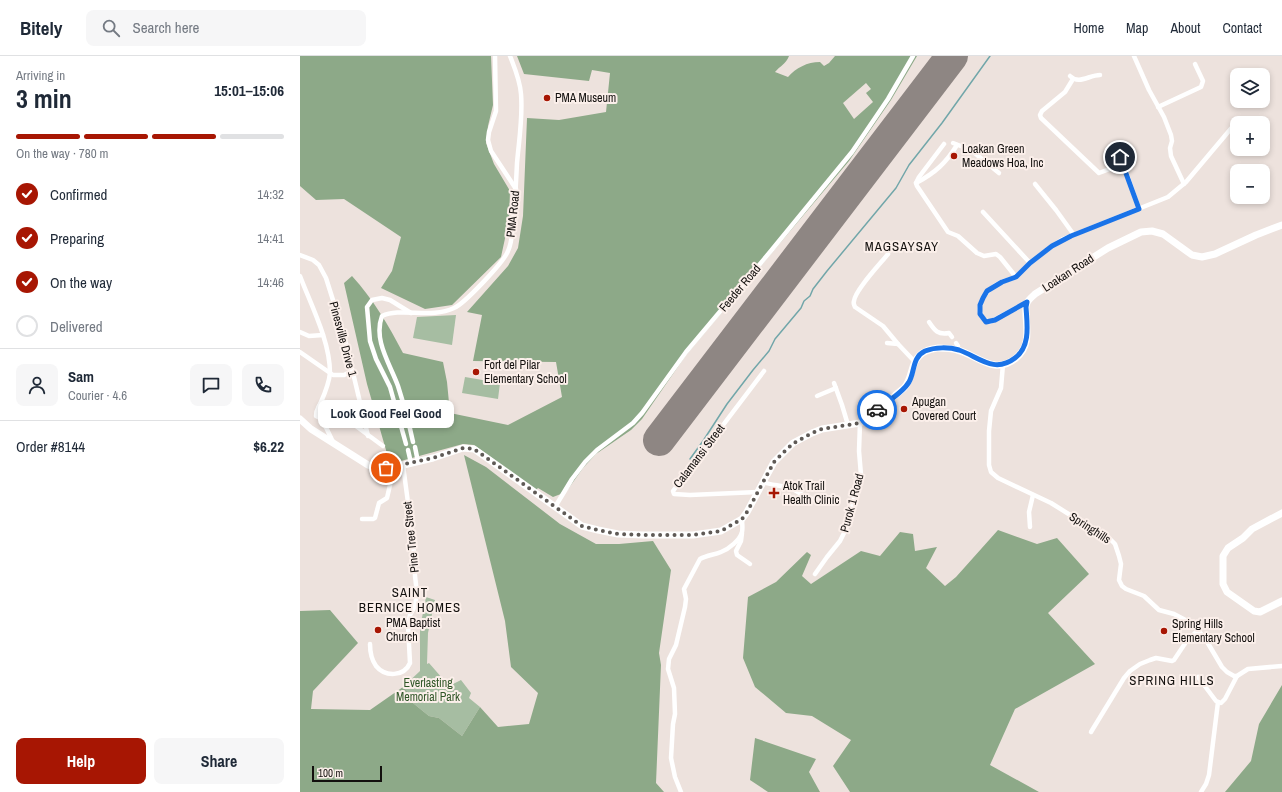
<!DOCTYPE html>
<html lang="en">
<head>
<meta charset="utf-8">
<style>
	:root { --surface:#fff; --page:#f6f6f7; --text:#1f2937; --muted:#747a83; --line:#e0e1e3; --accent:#a71603 }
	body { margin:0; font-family:"Archivo Narrow",sans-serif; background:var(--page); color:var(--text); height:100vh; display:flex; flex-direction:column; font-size:15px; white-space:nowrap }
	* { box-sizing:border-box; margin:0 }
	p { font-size:13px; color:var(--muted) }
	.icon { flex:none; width:22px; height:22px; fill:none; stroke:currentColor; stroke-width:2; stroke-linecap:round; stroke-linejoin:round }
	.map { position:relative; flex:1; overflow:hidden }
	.details { display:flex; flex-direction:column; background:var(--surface); width:300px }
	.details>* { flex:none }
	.controls { position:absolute; left:930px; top:12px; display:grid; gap:8px }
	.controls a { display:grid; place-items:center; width:40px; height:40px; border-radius:8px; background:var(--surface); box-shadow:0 2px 6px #0003; font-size:20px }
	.scale { position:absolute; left:12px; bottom:10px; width:70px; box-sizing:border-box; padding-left:4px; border:2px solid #13100e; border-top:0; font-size:11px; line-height:14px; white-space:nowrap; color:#13100e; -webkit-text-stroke:3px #fbefea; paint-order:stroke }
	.pin { position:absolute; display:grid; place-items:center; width:34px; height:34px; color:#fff; margin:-17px; border:2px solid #fff; border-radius:50%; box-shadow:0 1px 4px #0007 }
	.courier { position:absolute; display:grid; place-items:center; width:40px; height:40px; margin:-20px; border:3px solid #1a73e8; border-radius:50%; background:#fff; color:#222; box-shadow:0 1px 5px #0007 }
	.bubble { position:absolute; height:28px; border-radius:8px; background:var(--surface); box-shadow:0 2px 6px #0003; font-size:13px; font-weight:700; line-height:28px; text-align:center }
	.headline em { font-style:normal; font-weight:700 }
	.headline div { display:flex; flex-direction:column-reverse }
	.headline { display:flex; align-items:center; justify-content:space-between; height:68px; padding:0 16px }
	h1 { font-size:26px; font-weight:700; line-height:30px }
	.bar { display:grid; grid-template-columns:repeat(4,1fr); gap:6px 4px; align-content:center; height:48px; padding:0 16px }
	.bar i { height:5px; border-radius:3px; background:var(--line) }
	.bar .active { background:var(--accent) }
	.bar p { grid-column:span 4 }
	.line { display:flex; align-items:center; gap:10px; padding:0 16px; border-top:1px solid var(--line) }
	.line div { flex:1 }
	.round { display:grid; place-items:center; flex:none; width:42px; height:42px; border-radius:8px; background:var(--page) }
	ol { padding:0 16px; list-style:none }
	li { display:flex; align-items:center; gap:12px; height:44px }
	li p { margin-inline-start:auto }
	li .icon { padding:4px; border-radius:50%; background:var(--accent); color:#fff; stroke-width:4 }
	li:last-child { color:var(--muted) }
	li i { width:22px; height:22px; border:2px solid var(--line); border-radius:50% }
	.button { display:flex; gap:8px; margin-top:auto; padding:8px 16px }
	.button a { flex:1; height:46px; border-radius:8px; background:var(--accent); color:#fff; font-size:16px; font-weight:700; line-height:46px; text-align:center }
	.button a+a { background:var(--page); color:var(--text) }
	header { display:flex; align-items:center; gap:24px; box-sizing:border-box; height:56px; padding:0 20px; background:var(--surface); border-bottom:1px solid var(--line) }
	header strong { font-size:19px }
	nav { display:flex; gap:22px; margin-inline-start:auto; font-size:14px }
	.search { width:280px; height:36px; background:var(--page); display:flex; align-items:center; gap:10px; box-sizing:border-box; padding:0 14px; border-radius:8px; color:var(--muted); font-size:15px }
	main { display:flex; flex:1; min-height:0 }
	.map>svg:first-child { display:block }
	.green { fill:#a6bda2 }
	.forest { fill:#8da988; fill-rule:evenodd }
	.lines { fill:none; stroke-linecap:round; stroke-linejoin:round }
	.stream { stroke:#71a6a9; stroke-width:1.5 }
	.runway { stroke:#8e8683; stroke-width:32 }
	.minor { stroke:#fff; stroke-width:4.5 }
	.secondary { stroke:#fff; stroke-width:7 }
	.done { stroke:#5f5a56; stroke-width:4; stroke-dasharray:0 7.2 }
	.route { stroke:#1a73e8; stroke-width:5 }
	.poi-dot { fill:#a71603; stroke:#fbefea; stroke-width:1.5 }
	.labels { text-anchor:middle; stroke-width:4; stroke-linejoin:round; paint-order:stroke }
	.poi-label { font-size:12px; fill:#13100e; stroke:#fbefea; text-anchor:start }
	.street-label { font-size:12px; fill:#13100e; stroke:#fbefea }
	.park-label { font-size:12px; fill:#2f5627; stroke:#fbefea }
	.neighbourhood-label { font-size:13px; letter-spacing:1px; fill:#13100e; stroke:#fbefea }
</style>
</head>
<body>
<header>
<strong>Bitely</strong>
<div class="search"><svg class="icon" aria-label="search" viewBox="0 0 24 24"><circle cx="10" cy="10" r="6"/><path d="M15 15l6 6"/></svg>Search here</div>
<nav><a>Home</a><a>Map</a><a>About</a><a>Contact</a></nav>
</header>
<main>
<section class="details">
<div class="headline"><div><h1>3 min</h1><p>Arriving in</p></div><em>15:01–15:06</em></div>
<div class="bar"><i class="active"></i><i class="active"></i><i class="active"></i><i></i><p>On the way · 780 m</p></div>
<ol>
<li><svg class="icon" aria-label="check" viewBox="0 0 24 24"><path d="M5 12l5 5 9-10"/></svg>Confirmed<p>14:32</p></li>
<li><svg class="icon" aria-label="check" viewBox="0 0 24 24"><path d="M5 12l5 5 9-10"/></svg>Preparing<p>14:41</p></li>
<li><svg class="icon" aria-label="check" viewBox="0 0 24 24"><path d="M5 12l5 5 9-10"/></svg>On the way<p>14:46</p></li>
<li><i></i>Delivered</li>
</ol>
<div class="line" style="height:72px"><a class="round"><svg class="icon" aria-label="person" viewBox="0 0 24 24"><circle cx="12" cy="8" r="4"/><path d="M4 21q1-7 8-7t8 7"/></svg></a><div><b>Sam</b><p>Courier · 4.6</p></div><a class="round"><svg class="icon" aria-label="chat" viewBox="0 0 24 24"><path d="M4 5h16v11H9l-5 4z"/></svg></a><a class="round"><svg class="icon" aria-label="phone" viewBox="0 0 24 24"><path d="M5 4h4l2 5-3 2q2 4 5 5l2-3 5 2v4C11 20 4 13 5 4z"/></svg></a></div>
<div class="line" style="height:52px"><div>Order #8144</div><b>$6.22</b></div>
<div class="button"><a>Help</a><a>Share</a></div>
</section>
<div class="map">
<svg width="982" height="736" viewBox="0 0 982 736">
	<rect width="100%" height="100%" fill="#ede2dd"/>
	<!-- green -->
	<g class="green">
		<polygon points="156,259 152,289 113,282 117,261"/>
		<polygon points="165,321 200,327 198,343 162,337"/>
		<polygon points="126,541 135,544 128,577 127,608 129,607 149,630 161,624 171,637 169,642 180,651 162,680 139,662 129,660 108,643 109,639 103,631 120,615 120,572"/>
	</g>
	<!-- forest -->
	<g class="forest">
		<polygon points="0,0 191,0 193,49 188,70 186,87 194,108 210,135 209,164 201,201 152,249 125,253 81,232 92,215 101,181 44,143 16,144 0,130"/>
		<path d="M217,0H489C486,8 480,10 475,16L488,21C496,12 507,6 520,6L524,10L529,7L535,0H617L591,44L549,105L386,299L342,363L331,374L296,398L283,412L266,436L253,441L238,432L236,434L174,389L163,388L90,408L67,328L44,227L52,220C73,243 89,270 103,297L143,306L147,326L150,357L208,369L262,341L256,306L173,305L182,259L167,256L208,210L218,192L223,160L227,62L259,64L306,56L310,17L292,14L289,25L224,18ZM566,27L571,33L566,37L573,46L554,63L543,47Z"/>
		<polygon points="164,399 186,411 260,468 296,488 319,488 353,485 371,514 359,597 361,609 356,727 364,736 0,736 0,555 30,554 58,587 13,635 11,653 70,654 103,631 110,639 108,643 129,660 139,662 162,680 180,651 198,671 229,668 238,637 211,611 205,565"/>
		<polygon points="698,474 737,488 757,482 789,518 748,557 795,608 715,653 690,709 739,736 550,736 533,710 551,684 512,660 486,657 455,631 443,602 448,541 476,526 507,496 511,499 502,520 511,528 561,495 580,500 600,476 613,478 615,495 637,491 626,512 645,530 656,521"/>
		<polygon points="982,629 982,736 925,736 951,705 959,668"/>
		<polygon points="455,682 516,703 509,716 520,736 468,736 450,724"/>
	</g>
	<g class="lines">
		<!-- stream -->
		<polyline class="stream" points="390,403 403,385 427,348 453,314 469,295 475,283 501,252 504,245 510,240 513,233 527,215 596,132 609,109 642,67 690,0"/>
		<!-- runway -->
		<polyline class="runway" points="359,384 652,0"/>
		<!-- minor -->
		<g class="minor">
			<polyline points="195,0 196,55 189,76 188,84 191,95 216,133"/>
			<polyline points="834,0 849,34 864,61 871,79 872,85 870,92 871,100 884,128"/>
			<path d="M770,20C779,29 789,19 800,19"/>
			<polyline points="773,23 765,36 742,55 740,59 741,62 799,117 823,108"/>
			<polyline points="858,51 901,31 903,25 895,8"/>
			<polyline points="653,87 671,94 699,117"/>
			<polyline points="816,87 839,153"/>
			<polyline points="644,88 619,121 616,127 617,130 648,176 658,180 677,197 684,200 696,198 700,201 716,221"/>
			<path d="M616,127C635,117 646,107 657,89"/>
			<polyline points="735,128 756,154 774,179"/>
			<polyline points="683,156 730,207"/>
			<path d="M588,198C581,207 555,234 554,245C553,248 554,248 555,251L583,270L598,288L615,306"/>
			<polyline points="0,199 13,204 19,209 26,222 44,279 68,380"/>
			<path d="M0,220C11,249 30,285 30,317C29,327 25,337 21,346C18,353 16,353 16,360L22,363L33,386"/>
			<path d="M727,246L690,266L685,264C671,251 687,233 701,226C705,224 711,224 715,221C721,217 725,211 731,206C741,198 752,190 763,183L868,141L886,126L934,69"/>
			<path d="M629,266C635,275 638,279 649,277L652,281"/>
			<polyline points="0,276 9,280 23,279"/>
			<polyline points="587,287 598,288"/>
			<polyline points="656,287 658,290 657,294"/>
			<polyline points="0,296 33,319 44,319 52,315"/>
			<polyline points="703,308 701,332 691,355 689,375 689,409 691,416 698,422 751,447 791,472 808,481 815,488 819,500 821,508 819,524 822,530 826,533 844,540 859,554 874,558 893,568 906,584 922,611 927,616 934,620 937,620 948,613 982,610"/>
			<polyline points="534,327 542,349 548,369"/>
			<polyline points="517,340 536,332"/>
			<polyline points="22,345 83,390"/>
			<polyline points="19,350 24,353 25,360 22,363"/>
			<path d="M113,386C109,367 104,349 98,330C90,308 73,284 82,260C101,251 131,263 154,252C164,248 204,206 208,195C212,187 212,177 213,168C215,148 216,128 217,107C219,84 223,61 221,38C220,24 215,13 210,0"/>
			<polyline points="106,388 90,331 76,303 70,285 67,251 72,244 82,242 90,244 111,257"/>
			<polyline points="115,391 118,406"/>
			<polyline points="108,394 111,407"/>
			<path d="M463,426C471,429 478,429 486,431C499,433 504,445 519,443"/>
			<polyline points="458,436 390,439 374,438 373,435 464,315"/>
			<polyline points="255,451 272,423 285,406 297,394 333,367 342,357 386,296 470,196 552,96 588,43 613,0"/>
			<polyline points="62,463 73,463 75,462 79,447 87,442 90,429 91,412"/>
			<polyline points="730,471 729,456 733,439"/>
			<polyline points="442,477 441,485 436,495 437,499 450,508"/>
			<polyline points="515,518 527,501 540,485 546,473 555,438 561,419 559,395 560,367"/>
			<path d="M70,588C70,596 71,603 76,610C85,621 104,621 110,607L108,569L110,559L115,550L117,537L115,520L113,484L103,409"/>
			<polyline points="898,621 916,645 921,647 925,643 937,620"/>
			<polyline points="791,676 824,622 830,615 840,608 850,604 856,602 872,605 874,604 886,586 898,574"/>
			<path d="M381,736L375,721L371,702L373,668L375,658L374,632L368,613L369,603L376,589L385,551L386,543L384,533L400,503C407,499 414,499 421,496C429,493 440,484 442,476C443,472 442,467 442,463"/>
			<polyline points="901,736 906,728 909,719 918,646"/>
		</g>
		<!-- secondary -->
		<g class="secondary">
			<path d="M0,363L11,373L68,409L78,413L91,412L133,402L163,392L174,393L184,400L282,470L298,474L318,478L343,479H393L421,475L442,463L447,456L474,406L493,387L512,377L522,373L560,367L569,361L604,332C613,322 610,309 619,300C624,294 632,293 638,292C644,292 651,292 657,294C678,299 694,320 716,302C730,291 727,275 726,259C726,255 725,251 727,247C728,244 732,241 735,238L808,192L841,176L852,175L863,178L892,199L902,201L915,198L956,179L982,169"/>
			<polyline points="982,457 952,473 943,482 928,492 923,500 923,528 927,536 954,555 960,556 982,545"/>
		</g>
	</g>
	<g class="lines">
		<!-- done -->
		<polyline class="done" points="86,412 133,402 163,392 174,393 184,400 282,470 298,474 318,478 343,479 393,479 421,475 442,463 447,456 474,406 487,393 494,387 512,377 522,373 560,367 577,354"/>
		<!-- route -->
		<path class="route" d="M577,354C586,346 603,337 609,326C615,316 612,301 625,295C635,291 649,291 659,294C679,301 694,318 715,302C731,290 727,268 726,251L727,246L695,264L686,266L680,258V249L683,242L687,235L702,226L716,221L730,207L752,190L771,180L839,153L820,101"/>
	</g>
	<!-- markers -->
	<g class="poi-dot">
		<circle cx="247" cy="42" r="4"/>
		<circle cx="654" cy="100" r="4"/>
		<circle cx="176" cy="316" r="4"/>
		<circle cx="604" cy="353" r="4"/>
		<path d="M472 431h4v4h4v4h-4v4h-4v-4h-4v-4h4z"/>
		<circle cx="78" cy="574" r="4"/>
		<circle cx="864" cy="575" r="4"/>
	</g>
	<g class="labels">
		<!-- poi labels -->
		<g class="poi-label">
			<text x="255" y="46">PMA Museum</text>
			<text x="662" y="97">Loakan Green<tspan x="662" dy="14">Meadows Hoa, Inc</tspan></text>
			<text x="184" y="313">Fort del Pilar<tspan x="184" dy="14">Elementary School</tspan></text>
			<text x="612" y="350">Apugan<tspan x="612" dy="14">Covered Court</tspan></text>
			<text x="483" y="434">Atok Trail<tspan x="483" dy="14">Health Clinic</tspan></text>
			<text x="86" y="571">PMA Baptist<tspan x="86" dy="14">Church</tspan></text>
			<text x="872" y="572">Spring Hills<tspan x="872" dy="14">Elementary School</tspan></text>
		</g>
		<!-- street labels -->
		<g class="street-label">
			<text transform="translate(213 158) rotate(-84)" y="4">PMA Road</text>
			<text transform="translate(768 217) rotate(-33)" y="4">Loakan Road</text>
			<text transform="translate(440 232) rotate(-50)" y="4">Feeder Road</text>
			<text transform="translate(43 283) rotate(75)" y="4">Pinesville Drive 1</text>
			<text transform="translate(399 400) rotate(-53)" y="4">Calamansi Street</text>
			<text transform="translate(552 447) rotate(-75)" y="4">Purok 1 Road</text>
			<text transform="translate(790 472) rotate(33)" y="4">Springhills</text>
			<text transform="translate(111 481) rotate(-96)" y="4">Pine Tree Street</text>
		</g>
		<!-- park labels -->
		<g class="park-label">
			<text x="128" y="631">Everlasting<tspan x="128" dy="14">Memorial Park</tspan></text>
		</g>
		<!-- neighbourhood labels -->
		<g class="neighbourhood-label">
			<text x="602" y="195">MAGSAYSAY</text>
			<text x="110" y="541">SAINT<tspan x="110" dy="15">BERNICE HOMES</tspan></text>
			<text x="872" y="629">SPRING HILLS</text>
		</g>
	</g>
</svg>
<div class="controls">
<a><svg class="icon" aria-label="layers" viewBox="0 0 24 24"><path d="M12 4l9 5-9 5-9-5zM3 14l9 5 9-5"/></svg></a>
<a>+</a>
<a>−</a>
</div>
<div class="scale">100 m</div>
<div class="pin" style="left:86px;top:412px;background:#ea580c"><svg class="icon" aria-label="bag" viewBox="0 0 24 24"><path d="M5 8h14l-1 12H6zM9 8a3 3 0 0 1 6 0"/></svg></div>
<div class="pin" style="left:820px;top:101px;background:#1f2937"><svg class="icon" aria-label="home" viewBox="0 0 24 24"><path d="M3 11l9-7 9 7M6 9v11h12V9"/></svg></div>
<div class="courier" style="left:577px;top:354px"><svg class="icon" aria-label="car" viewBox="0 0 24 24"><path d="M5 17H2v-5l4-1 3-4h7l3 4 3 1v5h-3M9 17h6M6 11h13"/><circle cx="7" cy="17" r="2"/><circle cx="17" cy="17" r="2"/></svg></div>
<div class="bubble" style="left:18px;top:344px;width:136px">Look Good Feel Good</div>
</div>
</main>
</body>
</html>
